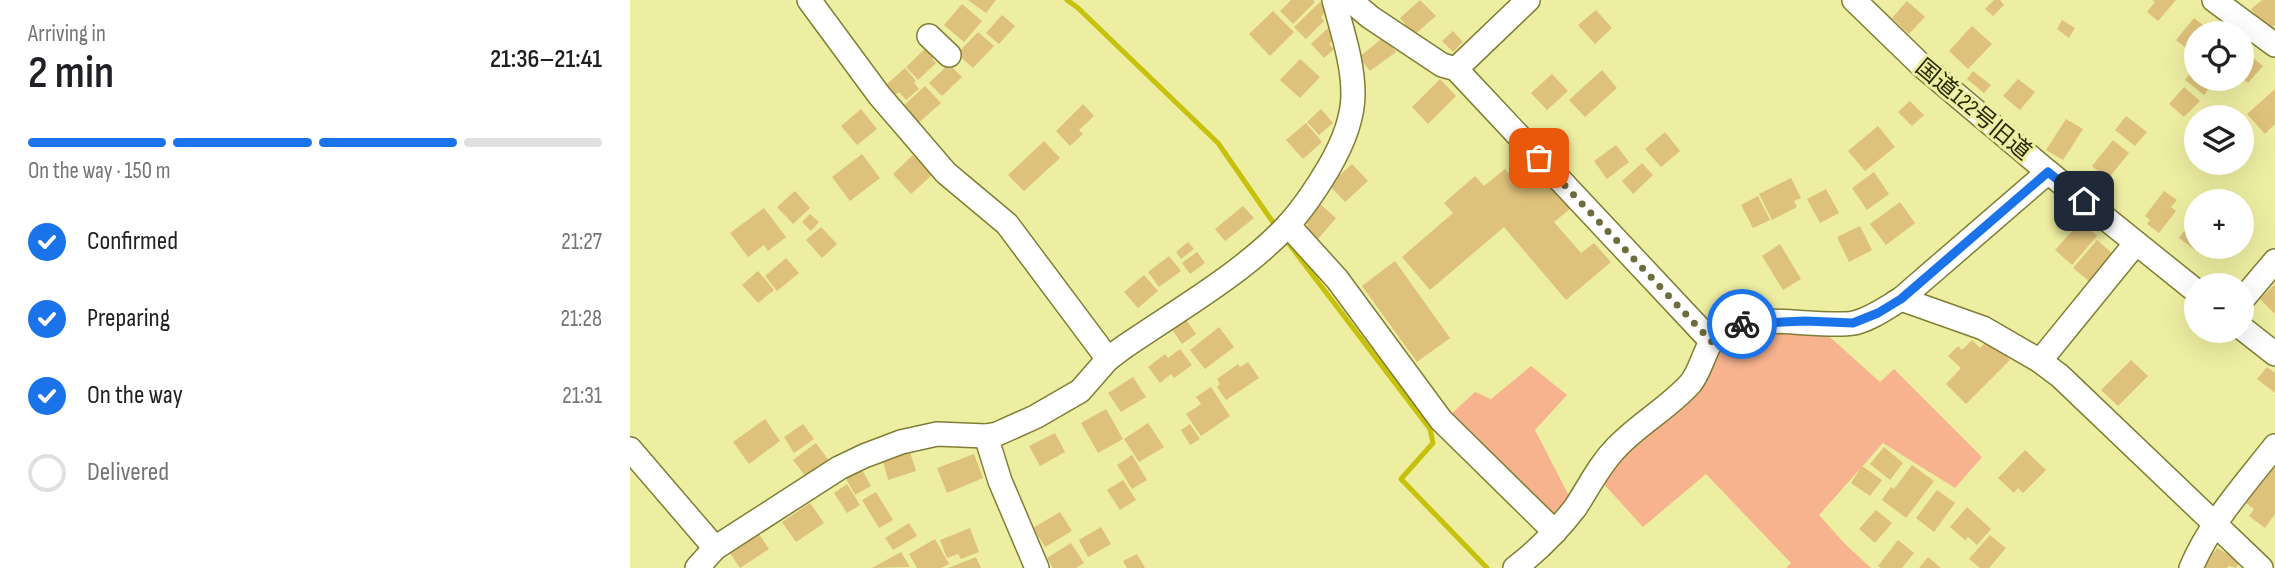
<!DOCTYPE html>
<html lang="en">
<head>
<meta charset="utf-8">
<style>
	:root { --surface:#fff; --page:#f2f2f2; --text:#202124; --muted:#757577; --line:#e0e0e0; --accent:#1a73e8 }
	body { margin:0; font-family:"Sofia Sans Condensed","Noto Sans JP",sans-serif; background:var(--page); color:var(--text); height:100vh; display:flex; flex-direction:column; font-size:26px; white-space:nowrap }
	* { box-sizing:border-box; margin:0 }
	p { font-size:23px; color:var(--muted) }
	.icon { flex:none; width:38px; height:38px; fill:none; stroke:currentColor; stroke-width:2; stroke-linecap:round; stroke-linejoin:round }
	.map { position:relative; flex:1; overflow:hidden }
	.side { display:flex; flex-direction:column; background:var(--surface); width:630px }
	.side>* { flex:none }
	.controls { position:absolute; left:1554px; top:21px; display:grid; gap:14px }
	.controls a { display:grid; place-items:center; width:70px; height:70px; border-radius:50%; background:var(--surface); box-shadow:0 7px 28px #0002; font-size:35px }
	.pin { position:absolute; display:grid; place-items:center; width:60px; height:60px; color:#fff; margin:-30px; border-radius:14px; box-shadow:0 4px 10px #0006 }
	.courier { position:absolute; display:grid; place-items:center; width:70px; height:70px; margin:-35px; border:5px solid #1a73e8; border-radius:50%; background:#fff; color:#222; box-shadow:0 2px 9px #0007 }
	.summary em { font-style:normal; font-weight:600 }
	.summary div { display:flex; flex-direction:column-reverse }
	.summary { display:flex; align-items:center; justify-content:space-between; height:119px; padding:0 28px }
	h1 { font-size:46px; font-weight:600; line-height:52px }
	.bar { display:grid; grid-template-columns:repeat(4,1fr); gap:10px 7px; align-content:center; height:84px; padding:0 28px }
	.bar i { height:9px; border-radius:5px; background:var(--line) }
	.bar .selected { background:var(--accent) }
	.bar p { grid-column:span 4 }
	ol { padding:0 28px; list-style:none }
	li { display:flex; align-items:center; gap:21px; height:77px }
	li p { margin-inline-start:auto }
	li .icon { padding:7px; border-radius:50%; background:var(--accent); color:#fff; stroke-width:4 }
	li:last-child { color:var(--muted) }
	li i { width:38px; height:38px; border:4px solid var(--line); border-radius:50% }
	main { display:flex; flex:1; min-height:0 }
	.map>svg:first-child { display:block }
	.green { fill:#f7b28e }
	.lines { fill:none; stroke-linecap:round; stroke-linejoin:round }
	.stream { stroke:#c6c10a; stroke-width:5 }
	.building { fill:#dec17a }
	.minor-casing { stroke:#7f7e34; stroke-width:26 }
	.minor { stroke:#fff; stroke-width:23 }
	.done { stroke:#6d6c3d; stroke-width:7; stroke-dasharray:0 12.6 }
	.route { stroke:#1a73e8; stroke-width:9 }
	.labels { text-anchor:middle; stroke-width:6; stroke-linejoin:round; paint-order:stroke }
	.street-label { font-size:23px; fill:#272606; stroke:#eeeea2 }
</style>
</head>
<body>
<main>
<section class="side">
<div class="summary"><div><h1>2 min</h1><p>Arriving in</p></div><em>21:36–21:41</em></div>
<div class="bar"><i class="selected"></i><i class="selected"></i><i class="selected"></i><i></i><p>On the way · 150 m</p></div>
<ol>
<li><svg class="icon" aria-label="check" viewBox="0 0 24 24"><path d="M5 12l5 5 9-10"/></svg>Confirmed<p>21:27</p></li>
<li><svg class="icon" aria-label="check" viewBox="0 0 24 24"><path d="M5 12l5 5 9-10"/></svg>Preparing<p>21:28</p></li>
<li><svg class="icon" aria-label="check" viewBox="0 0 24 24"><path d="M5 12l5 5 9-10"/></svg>On the way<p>21:31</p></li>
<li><i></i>Delivered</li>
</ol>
</section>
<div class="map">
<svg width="1645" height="568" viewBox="0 0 1645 568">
	<rect width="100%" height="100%" fill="#eeeea2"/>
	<!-- green -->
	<g class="green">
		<polygon points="1103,326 1192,330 1250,382 1264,369 1352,457 1325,488 1253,443 1189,515 1215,544 1241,568 1156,568 1161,563 1076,474 1013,527 972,482 994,453"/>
		<polygon points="901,366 937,395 905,430 940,498 921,517 820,415 845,392 861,399"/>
	</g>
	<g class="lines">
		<!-- stream -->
		<g class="stream">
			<polyline points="437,0 448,8 588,143 647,228"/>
			<polyline points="653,236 800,429 803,443 771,479 857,568"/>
		</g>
	</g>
	<!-- building -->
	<g class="building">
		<polygon points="338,0 366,0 356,13"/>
		<polygon points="661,0 683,0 685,2 663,24 650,11"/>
		<polygon points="790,0 806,16 784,35 770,18"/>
		<polygon points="1364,0 1370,0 1374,5 1363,16 1355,9"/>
		<polygon points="1522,0 1546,0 1528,21 1517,12 1525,2"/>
		<polygon points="1632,0 1645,0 1645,25 1639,30 1621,9"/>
		<polygon points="1277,1 1295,17 1279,34 1262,18"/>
		<polygon points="690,2 698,9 691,17 694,21 676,39 664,27"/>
		<polygon points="332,4 352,21 334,42 314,25"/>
		<polygon points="966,10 982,28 965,44 948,25"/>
		<polygon points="643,11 664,32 640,56 619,34"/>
		<polygon points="372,15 385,26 369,44 356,33"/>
		<polygon points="1564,18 1578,29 1574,33 1566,33 1566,43 1560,51 1546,40"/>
		<polygon points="1432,20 1445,28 1439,38 1427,29"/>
		<polygon points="1342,26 1362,44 1338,69 1319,51"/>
		<polygon points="698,28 707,36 699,44 704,49 694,58 681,44"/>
		<polygon points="823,31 833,42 823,52 812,41"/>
		<polygon points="348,32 364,46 343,68 327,54"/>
		<polygon points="754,37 766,52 740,71 729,57"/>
		<polygon points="298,46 306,55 302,59 306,63 288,80 276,67"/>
		<polygon points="1616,52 1633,66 1618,83 1612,78 1612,57"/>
		<polygon points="670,59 690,77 670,98 650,80"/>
		<polygon points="319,64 332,77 312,96 299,83"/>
		<polygon points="1566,65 1566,79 1586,79 1574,95 1555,80"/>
		<polygon points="275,68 286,81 284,83 289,89 276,100 269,92 265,95 256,85"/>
		<polygon points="972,70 987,88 955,117 939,100"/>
		<polygon points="1343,71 1361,85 1354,93 1337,79"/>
		<polygon points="922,74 938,91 917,110 901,93"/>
		<polygon points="810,79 826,96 798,124 782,107"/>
		<polygon points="1388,79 1405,92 1390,110 1373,96"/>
		<polygon points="295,86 311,103 285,126 270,109"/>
		<polygon points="1554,87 1570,101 1554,117 1539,104"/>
		<polygon points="1645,89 1645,124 1635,134 1617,114"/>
		<polygon points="1280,101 1294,115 1282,126 1268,112"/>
		<polygon points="453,104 464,116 449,130 453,134 440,146 426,131"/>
		<polygon points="231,109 247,129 227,145 211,126"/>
		<polygon points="691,109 703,123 689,135 677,122"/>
		<polygon points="1496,116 1517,132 1505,146 1485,130"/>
		<polygon points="1436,119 1453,129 1433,160 1416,150"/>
		<polygon points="676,123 692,142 673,159 656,140"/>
		<polygon points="1248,126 1265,147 1235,171 1218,151"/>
		<polygon points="1035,132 1050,151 1031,167 1015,149"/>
		<polygon points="1483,140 1499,153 1478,179 1462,166"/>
		<polygon points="414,141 430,158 394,191 378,175"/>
		<polygon points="986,145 999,162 977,179 964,161"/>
		<polygon points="232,154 250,178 220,201 202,177"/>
		<polygon points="283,155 302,175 281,194 263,174"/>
		<polygon points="1012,163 1023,175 1003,194 992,181"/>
		<polygon points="722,164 738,181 715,202 699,185"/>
		<polygon points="875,169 889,185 907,170 940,209 924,222 951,253 964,243 981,262 936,300 874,227 800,290 772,257 823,213 814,203 845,176 854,186"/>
		<polygon points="1244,172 1259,194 1237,210 1222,188"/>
		<polygon points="1161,178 1171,198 1164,201 1167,207 1142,220 1129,194"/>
		<polygon points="1196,189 1209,213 1190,223 1177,199"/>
		<polygon points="165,191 180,208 163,224 147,207"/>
		<polygon points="1534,191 1547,200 1541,207 1546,211 1529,233 1517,224 1520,220 1515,216"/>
		<polygon points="1128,196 1140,220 1123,228 1111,205"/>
		<polygon points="688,202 706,218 688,239 675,228 678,225 673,220"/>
		<polygon points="1270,202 1285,223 1256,245 1240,224"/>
		<polygon points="613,206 624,218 595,241 585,229"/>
		<polygon points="134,208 156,237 138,251 134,245 118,257 100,233"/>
		<polygon points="180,214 189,222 181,231 172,222"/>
		<polygon points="1566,214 1566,247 1565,250 1549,238"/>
		<polygon points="1451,221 1467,236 1442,265 1425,250"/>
		<polygon points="1230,226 1242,250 1219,262 1207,237"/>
		<polygon points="191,227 207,244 192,258 176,240"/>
		<polygon points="1467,240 1483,254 1459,281 1443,268"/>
		<polygon points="558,242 564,249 551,259 546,252"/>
		<polygon points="1150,244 1171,279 1153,290 1132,256"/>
		<polygon points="567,252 575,263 560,274 552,263"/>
		<polygon points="539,256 551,271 529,287 518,272"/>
		<polygon points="156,258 169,273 147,291 135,276"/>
		<polygon points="765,261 820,338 787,362 732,286"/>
		<polygon points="128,271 144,290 128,303 112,285"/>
		<polygon points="514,275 528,291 508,308 494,292"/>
		<polygon points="1645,284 1645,314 1630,299"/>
		<polygon points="555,318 566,334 552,344 541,328"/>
		<polygon points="589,327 604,347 575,369 560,350"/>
		<polygon points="1359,339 1380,360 1336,404 1316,384 1331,368 1318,356 1328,346 1332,350 1342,340 1350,348"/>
		<polygon points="550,349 562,365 544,378 541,374 530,383 518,367 535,354 538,358"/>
		<polygon points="1501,360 1518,376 1488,406 1471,390"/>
		<polygon points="618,362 629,378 596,400 587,387 590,384 587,379 608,364 610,367"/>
		<polygon points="1637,367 1645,373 1645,393 1627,379"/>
		<polygon points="503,377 516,397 491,412 478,393"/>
		<polygon points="581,387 600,416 571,436 556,414 571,404 566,397"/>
		<polygon points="476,409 493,439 468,453 451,423"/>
		<polygon points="135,419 150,441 119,464 103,442"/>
		<polygon points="518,423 534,447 509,462 494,439"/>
		<polygon points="173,424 184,439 164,453 154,437"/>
		<polygon points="560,424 570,439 560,445 551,430"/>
		<polygon points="425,433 435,452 410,466 399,446"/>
		<polygon points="186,443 200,462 177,478 163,460"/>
		<polygon points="1254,447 1273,463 1260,480 1240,464"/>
		<polygon points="1395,450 1416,470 1393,493 1388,488 1384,493 1368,478"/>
		<polygon points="280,452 286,471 258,480 253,461"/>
		<polygon points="344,454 353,478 317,493 307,468"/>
		<polygon points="502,455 517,480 502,489 487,465"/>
		<polygon points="229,464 241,486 225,495 213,473"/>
		<polygon points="1282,465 1304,481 1276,518 1252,500 1261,487 1264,489"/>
		<polygon points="1642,465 1645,467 1645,514 1635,528 1619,516 1624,509 1616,503"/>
		<polygon points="1232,466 1252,480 1240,496 1221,483"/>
		<polygon points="493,480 506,500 490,510 477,490"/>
		<polygon points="217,484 230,505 217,513 204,493"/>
		<polygon points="1307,490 1325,503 1304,532 1286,518"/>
		<polygon points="246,492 263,520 249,528 232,500"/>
		<polygon points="180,503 194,523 166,542 152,522"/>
		<polygon points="1337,507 1361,529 1347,545 1338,537 1335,540 1320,527"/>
		<polygon points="1246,510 1262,523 1245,543 1229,529"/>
		<polygon points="430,512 442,531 415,547 403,528"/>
		<polygon points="279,523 287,536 263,550 255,538"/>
		<polygon points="471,527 481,544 458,557 449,540"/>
		<polygon points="340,528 349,552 331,559 328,554 317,558 310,540"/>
		<polygon points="127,531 139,549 110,568 98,550"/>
		<polygon points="1360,535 1376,548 1359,568 1350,568 1339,559"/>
		<polygon points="305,539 319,564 311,568 287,568 279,554"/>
		<polygon points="1268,540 1284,553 1272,568 1251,568 1248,566"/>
		<polygon points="441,543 454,563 446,568 423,568 417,558"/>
		<polygon points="1587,548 1610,561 1606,568 1599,566 1597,568 1568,568 1579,549 1584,553"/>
		<polygon points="271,552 280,567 242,568"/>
		<polygon points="507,554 515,568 497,568 493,561"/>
		<polygon points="346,557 351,568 318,568"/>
		<polygon points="1298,557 1311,568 1289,568"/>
	</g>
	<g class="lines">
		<!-- minor casing -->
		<g class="minor-casing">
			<g id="minor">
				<polyline points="179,0 249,95 316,173 377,224 478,359"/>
				<polyline points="720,0 740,17 812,65 826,69 1082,342"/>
				<polyline points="1224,0 1291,65 1418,172 1566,291"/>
				<polyline points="1584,0 1645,45"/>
				<polyline points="299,36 319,55"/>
				<polyline points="826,69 898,0"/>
				<polyline points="658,225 707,279 811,420 925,532"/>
				<polyline points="1271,299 1353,328 1410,361 1430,376 1631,568"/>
				<polyline points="1612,300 1645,261"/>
				<polyline points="1612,328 1645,354"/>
				<polyline points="1410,361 1506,243"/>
				<polyline points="356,436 370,481 407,568"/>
				<polyline points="0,449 85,548"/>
				<path d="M67,568L85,548L209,468L234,456L271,442L307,434L356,436L367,434L405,417L450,391L478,359L494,347C548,310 613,273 657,226C673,209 686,189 698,169C711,147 723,121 723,94C723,62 712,31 704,0"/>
				<path d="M885,568C907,551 928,530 945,508C959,487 969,465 987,447C1009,424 1038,408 1060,384C1073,369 1075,341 1092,330C1119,311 1191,329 1224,323C1241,319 1256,308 1271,299L1418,172"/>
				<path d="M1561,568C1580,523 1615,484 1645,446"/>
			</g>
		</g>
		<!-- minor -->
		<use href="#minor" class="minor"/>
	</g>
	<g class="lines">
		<!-- done -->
		<path class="done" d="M909,158L1082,342C1090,330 1098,325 1112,324"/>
		<!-- route -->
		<polyline class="route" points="1112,324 1175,321 1223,323 1248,313 1271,299 1418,172 1454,201"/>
	</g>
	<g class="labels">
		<!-- street labels -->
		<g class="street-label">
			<text transform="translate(1344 109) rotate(40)" y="8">国道122号旧道</text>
		</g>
	</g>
</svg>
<div class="controls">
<a><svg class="icon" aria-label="locate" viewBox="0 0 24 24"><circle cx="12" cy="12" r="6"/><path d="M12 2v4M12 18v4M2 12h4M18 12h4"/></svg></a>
<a><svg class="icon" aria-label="layers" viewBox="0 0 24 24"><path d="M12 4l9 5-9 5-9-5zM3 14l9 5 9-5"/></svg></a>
<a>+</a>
<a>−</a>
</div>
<div class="pin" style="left:909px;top:158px;background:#ea580c"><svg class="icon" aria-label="bag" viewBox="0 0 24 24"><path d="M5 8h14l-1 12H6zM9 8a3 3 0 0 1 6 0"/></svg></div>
<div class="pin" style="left:1454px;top:201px;background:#1f2937"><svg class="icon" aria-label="home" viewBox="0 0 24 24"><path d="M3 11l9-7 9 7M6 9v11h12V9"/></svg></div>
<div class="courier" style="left:1112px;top:324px"><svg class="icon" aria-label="bike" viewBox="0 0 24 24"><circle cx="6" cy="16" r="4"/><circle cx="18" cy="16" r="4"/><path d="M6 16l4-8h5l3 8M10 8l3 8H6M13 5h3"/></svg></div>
</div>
</main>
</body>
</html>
